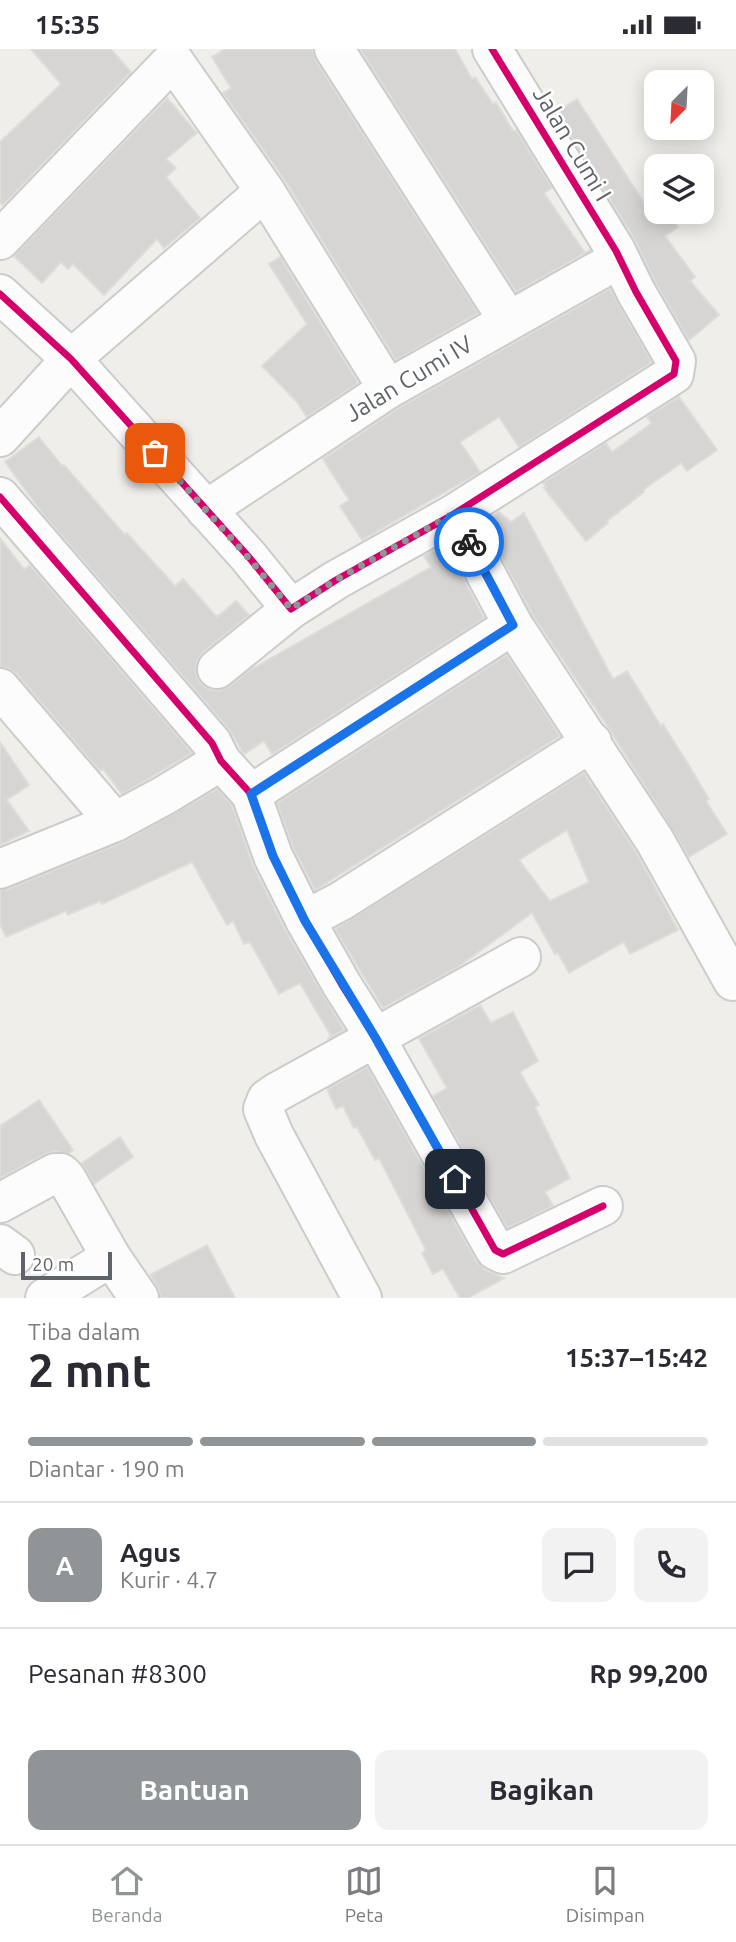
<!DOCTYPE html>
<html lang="id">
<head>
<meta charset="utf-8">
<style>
	:root { --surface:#fff; --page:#f2f2f3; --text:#2b2b33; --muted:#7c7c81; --line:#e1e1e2; --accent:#919496 }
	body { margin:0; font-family:Ubuntu,sans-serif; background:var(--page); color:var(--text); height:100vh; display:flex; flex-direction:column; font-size:26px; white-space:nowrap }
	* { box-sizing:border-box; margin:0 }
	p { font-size:23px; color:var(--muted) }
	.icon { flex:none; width:38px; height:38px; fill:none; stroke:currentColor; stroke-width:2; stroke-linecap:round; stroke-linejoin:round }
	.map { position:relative; height:1249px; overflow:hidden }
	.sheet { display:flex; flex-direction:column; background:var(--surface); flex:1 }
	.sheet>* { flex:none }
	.needle { width:46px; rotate:204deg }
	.controls { position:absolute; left:644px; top:21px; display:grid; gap:14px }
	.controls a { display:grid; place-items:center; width:70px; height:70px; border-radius:14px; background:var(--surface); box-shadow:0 4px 18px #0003; font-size:35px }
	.scale { position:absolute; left:21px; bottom:18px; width:91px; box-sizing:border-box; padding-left:7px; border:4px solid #5f6368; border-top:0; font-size:19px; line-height:24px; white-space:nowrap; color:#5f6368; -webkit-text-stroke:5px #fff; paint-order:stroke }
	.pin { position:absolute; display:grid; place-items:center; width:60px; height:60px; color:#fff; margin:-30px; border-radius:14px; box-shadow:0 4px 10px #0006 }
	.courier { position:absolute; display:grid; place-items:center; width:70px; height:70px; margin:-35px; border:5px solid #1a73e8; border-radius:50%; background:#fff; color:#222; box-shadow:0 2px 9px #0007 }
	.overview em { font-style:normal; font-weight:700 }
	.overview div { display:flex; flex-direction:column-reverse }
	.overview { display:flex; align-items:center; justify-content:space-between; height:119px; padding:0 28px }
	h1 { font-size:46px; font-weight:700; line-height:52px }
	.bar { display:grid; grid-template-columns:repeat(4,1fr); gap:10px 7px; align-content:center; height:84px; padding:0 28px }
	.bar i { height:9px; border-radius:5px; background:var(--line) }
	.bar .current { background:var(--accent) }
	.bar p { grid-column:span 4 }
	.line { display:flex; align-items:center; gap:18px; padding:0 28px; border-top:2px solid var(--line) }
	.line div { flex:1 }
	.round { display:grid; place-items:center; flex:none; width:74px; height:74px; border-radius:14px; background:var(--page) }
	.action { display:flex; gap:14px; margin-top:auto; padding:14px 28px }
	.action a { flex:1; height:80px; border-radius:14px; background:var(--accent); color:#fff; font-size:28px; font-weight:700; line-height:80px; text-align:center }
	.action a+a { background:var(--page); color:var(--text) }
	.status { display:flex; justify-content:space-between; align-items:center; height:49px; padding:0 35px; background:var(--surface); direction:ltr }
	.status svg { height:19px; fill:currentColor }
	.menu { display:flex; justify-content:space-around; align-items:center; height:98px; border-top:2px solid var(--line); background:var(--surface); font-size:19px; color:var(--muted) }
	.menu a { display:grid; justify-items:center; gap:4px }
	.menu .current { color:var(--accent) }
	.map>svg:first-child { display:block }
	.building { fill:#d6d5d3; stroke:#deddd9; stroke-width:2; fill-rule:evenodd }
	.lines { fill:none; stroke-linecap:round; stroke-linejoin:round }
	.minor-casing { stroke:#cbcccc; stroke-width:42 }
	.minor { stroke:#fdfcfc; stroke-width:38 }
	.cycleway-casing { stroke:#fff; stroke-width:11 }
	.cycleway { stroke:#d6006c; stroke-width:7 }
	.done { stroke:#919496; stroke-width:7; stroke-dasharray:0 12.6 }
	.route { stroke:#1a73e8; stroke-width:9 }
	.labels { text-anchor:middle; stroke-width:5; stroke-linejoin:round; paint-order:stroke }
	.street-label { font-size:24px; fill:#5f6368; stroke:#fff }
</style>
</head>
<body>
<div class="status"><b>15:35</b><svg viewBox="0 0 49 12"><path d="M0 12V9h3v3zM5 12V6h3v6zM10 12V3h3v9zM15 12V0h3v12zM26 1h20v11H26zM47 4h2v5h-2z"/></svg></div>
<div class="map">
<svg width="736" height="1249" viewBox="0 0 736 1249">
	<rect width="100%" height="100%" fill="#efeeea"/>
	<!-- building -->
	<g class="building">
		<polygon points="31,0 111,0 131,23 3,156 0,153 0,93 61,35"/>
		<polygon points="225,0 312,0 316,12 478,264 396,311 284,130 223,44 231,39 212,8"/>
		<polygon points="360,0 455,0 472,30 475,28 493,55 496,53 513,82 516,81 519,86 552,139 544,144 585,204 590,201 516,243"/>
		<polygon points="167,49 197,84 166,110 176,119 166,128 200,169 164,199 157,190 104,246 73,215 68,220 61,213 42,234 14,207"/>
		<polygon points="577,50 648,160 656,154 656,163 667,163 678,178 665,187 695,228 690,232 719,266 689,291 655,233 635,191 556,63"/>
		<polygon points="280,208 358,334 307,368 297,353 262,317 307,275 269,215"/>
		<polygon points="610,240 652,313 519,398 499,368 460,393 480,423 362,491 340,457 349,451 323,410 399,359"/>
		<polygon points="679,348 717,401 687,422 681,414 643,441 644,443 607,472 608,474 586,492 544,439 546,438 543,434 606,394 612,403 652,374 647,368"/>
		<polygon points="39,388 62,417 64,416 125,486 127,484 175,537 183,530 217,568 236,552 249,566 203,603 197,612 196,624 200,634 209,640 220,642 230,637 252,620 431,518 424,507 443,496 454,511 484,569 272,705 264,692 244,705 229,680 43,465 5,413"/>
		<polygon points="499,463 511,473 524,464 613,630 627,622 661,677 663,675 691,720 709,750 706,752 727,785 689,808 610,681 532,565 484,475"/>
		<polygon points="0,489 24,520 30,516 192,704 122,745 103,720 100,722 17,625 8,619 0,618"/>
		<polygon points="507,606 560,687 315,841 293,798 277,754"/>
		<polygon points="0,693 29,736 7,751 29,782 0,796"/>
		<path d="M584,724L636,803L678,881L630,905L624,893L569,924L558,904L555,905L532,864L458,918L383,959L335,880ZM567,781L589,833L550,852L519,811Z"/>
		<polygon points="217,740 232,756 253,817 285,881 344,981 327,990 331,987 300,934 279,945 250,893 244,895 233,872 227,876 192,813 102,855 100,852 68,866 66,862 6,888 0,875 0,841 8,840 123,793"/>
		<polygon points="480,956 491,974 513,963 538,1012 520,1023 539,1056 535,1058 570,1129 545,1143 553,1157 507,1179 433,1047 447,1039 419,990"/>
		<polygon points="367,1018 476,1212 485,1221 504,1229 468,1249 460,1249 443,1220 433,1225 422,1204 426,1201 379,1109 375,1111 357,1078 354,1079 343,1057 336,1060 327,1040"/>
		<polygon points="39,1051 73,1101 68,1105 55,1102 45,1105 0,1129 0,1077"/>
		<polygon points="120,1088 133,1108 94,1135 82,1114"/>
		<polygon points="207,1196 235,1249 161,1249 157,1237 150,1226"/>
	</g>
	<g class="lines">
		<!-- minor casing -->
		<g class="minor-casing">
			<g id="minor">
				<polyline points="334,0 508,271"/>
				<polyline points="0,191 173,11 265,142 388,340"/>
				<polyline points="0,245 71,310 248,507 291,560 336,531 454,465 674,325 676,312 636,243 616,202 492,0"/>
				<polyline points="0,388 71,310 265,142"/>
				<polyline points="0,448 212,694 221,712 251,745 273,807 305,871 342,936 375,988 495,1201 503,1205 603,1157"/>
				<polyline points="206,461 388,340 619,210"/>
				<polyline points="454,465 513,576 655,792 733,932"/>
				<polyline points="217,620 291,560"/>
				<polyline points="0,639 115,773 165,746 221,712"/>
				<polyline points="251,745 513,576"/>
				<polyline points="0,820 115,773"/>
				<polyline points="305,871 341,852 592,693"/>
				<polyline points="0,1154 55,1124 61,1124 66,1129 111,1208 139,1249"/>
				<polyline points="0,1195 15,1206"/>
				<polyline points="45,1249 111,1208"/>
				<polyline points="362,1249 274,1086 263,1060 267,1050 277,1043 521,908"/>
			</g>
		</g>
		<!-- minor -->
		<use href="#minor" class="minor"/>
		<!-- cycleway casing -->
		<g class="cycleway-casing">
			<g id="cycleway">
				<polyline points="0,245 71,310 248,507 291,560 336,531 454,465 674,325 676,312 636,243 616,202 492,0"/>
				<polyline points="0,448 212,694 221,712 251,745 273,807 305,871 342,936 375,988 495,1201 503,1205 603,1157"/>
			</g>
		</g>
		<!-- cycleway -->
		<use href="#cycleway" class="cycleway"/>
	</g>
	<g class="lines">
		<!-- done -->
		<polyline class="done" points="155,404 247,507 291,560 336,531 453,465 469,493"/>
		<!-- route -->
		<polyline class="route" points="455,1130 375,988 305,872 273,807 251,745 513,576 469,493"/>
	</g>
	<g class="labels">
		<!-- street labels -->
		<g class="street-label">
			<text transform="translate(572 95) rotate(59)" y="8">Jalan Cumi I</text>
			<text transform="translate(409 330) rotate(-31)" y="8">Jalan Cumi IV</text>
		</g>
	</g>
</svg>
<div class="controls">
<a><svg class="needle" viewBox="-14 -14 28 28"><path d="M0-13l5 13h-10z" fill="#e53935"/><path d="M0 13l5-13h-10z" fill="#7c7c81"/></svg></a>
<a><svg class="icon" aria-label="layers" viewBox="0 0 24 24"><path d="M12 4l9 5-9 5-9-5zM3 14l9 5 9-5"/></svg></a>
</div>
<div class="scale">20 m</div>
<div class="pin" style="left:155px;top:404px;background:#ea580c"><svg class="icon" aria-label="bag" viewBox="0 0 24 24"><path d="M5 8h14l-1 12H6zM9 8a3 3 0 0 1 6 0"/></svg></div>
<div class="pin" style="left:455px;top:1130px;background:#1f2937"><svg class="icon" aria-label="home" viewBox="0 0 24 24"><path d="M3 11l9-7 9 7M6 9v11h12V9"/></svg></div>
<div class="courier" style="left:469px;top:493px"><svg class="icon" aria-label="bike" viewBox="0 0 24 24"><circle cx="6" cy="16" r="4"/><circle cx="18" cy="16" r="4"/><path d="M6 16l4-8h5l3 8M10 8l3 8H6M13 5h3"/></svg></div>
</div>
<section class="sheet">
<div class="overview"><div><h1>2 mnt</h1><p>Tiba dalam</p></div><em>15:37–15:42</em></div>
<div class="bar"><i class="current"></i><i class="current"></i><i class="current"></i><i></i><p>Diantar · 190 m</p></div>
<div class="line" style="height:126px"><b class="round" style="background:var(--accent);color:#fff">A</b><div><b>Agus</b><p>Kurir · 4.7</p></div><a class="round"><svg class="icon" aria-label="chat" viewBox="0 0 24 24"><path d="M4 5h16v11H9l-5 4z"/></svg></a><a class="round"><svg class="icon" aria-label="phone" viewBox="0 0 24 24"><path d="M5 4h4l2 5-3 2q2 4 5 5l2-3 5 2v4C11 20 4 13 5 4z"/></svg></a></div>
<div class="line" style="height:91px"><div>Pesanan #8300</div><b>Rp 99,200</b></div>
<div class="action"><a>Bantuan</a><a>Bagikan</a></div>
</section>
<nav class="menu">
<a class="current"><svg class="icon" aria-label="home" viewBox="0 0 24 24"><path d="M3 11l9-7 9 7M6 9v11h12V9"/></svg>Beranda</a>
<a><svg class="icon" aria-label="map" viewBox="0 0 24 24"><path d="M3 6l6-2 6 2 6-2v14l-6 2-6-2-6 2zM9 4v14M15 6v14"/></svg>Peta</a>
<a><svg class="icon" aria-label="saved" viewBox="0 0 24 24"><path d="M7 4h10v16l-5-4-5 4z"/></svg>Disimpan</a>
</nav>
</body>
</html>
